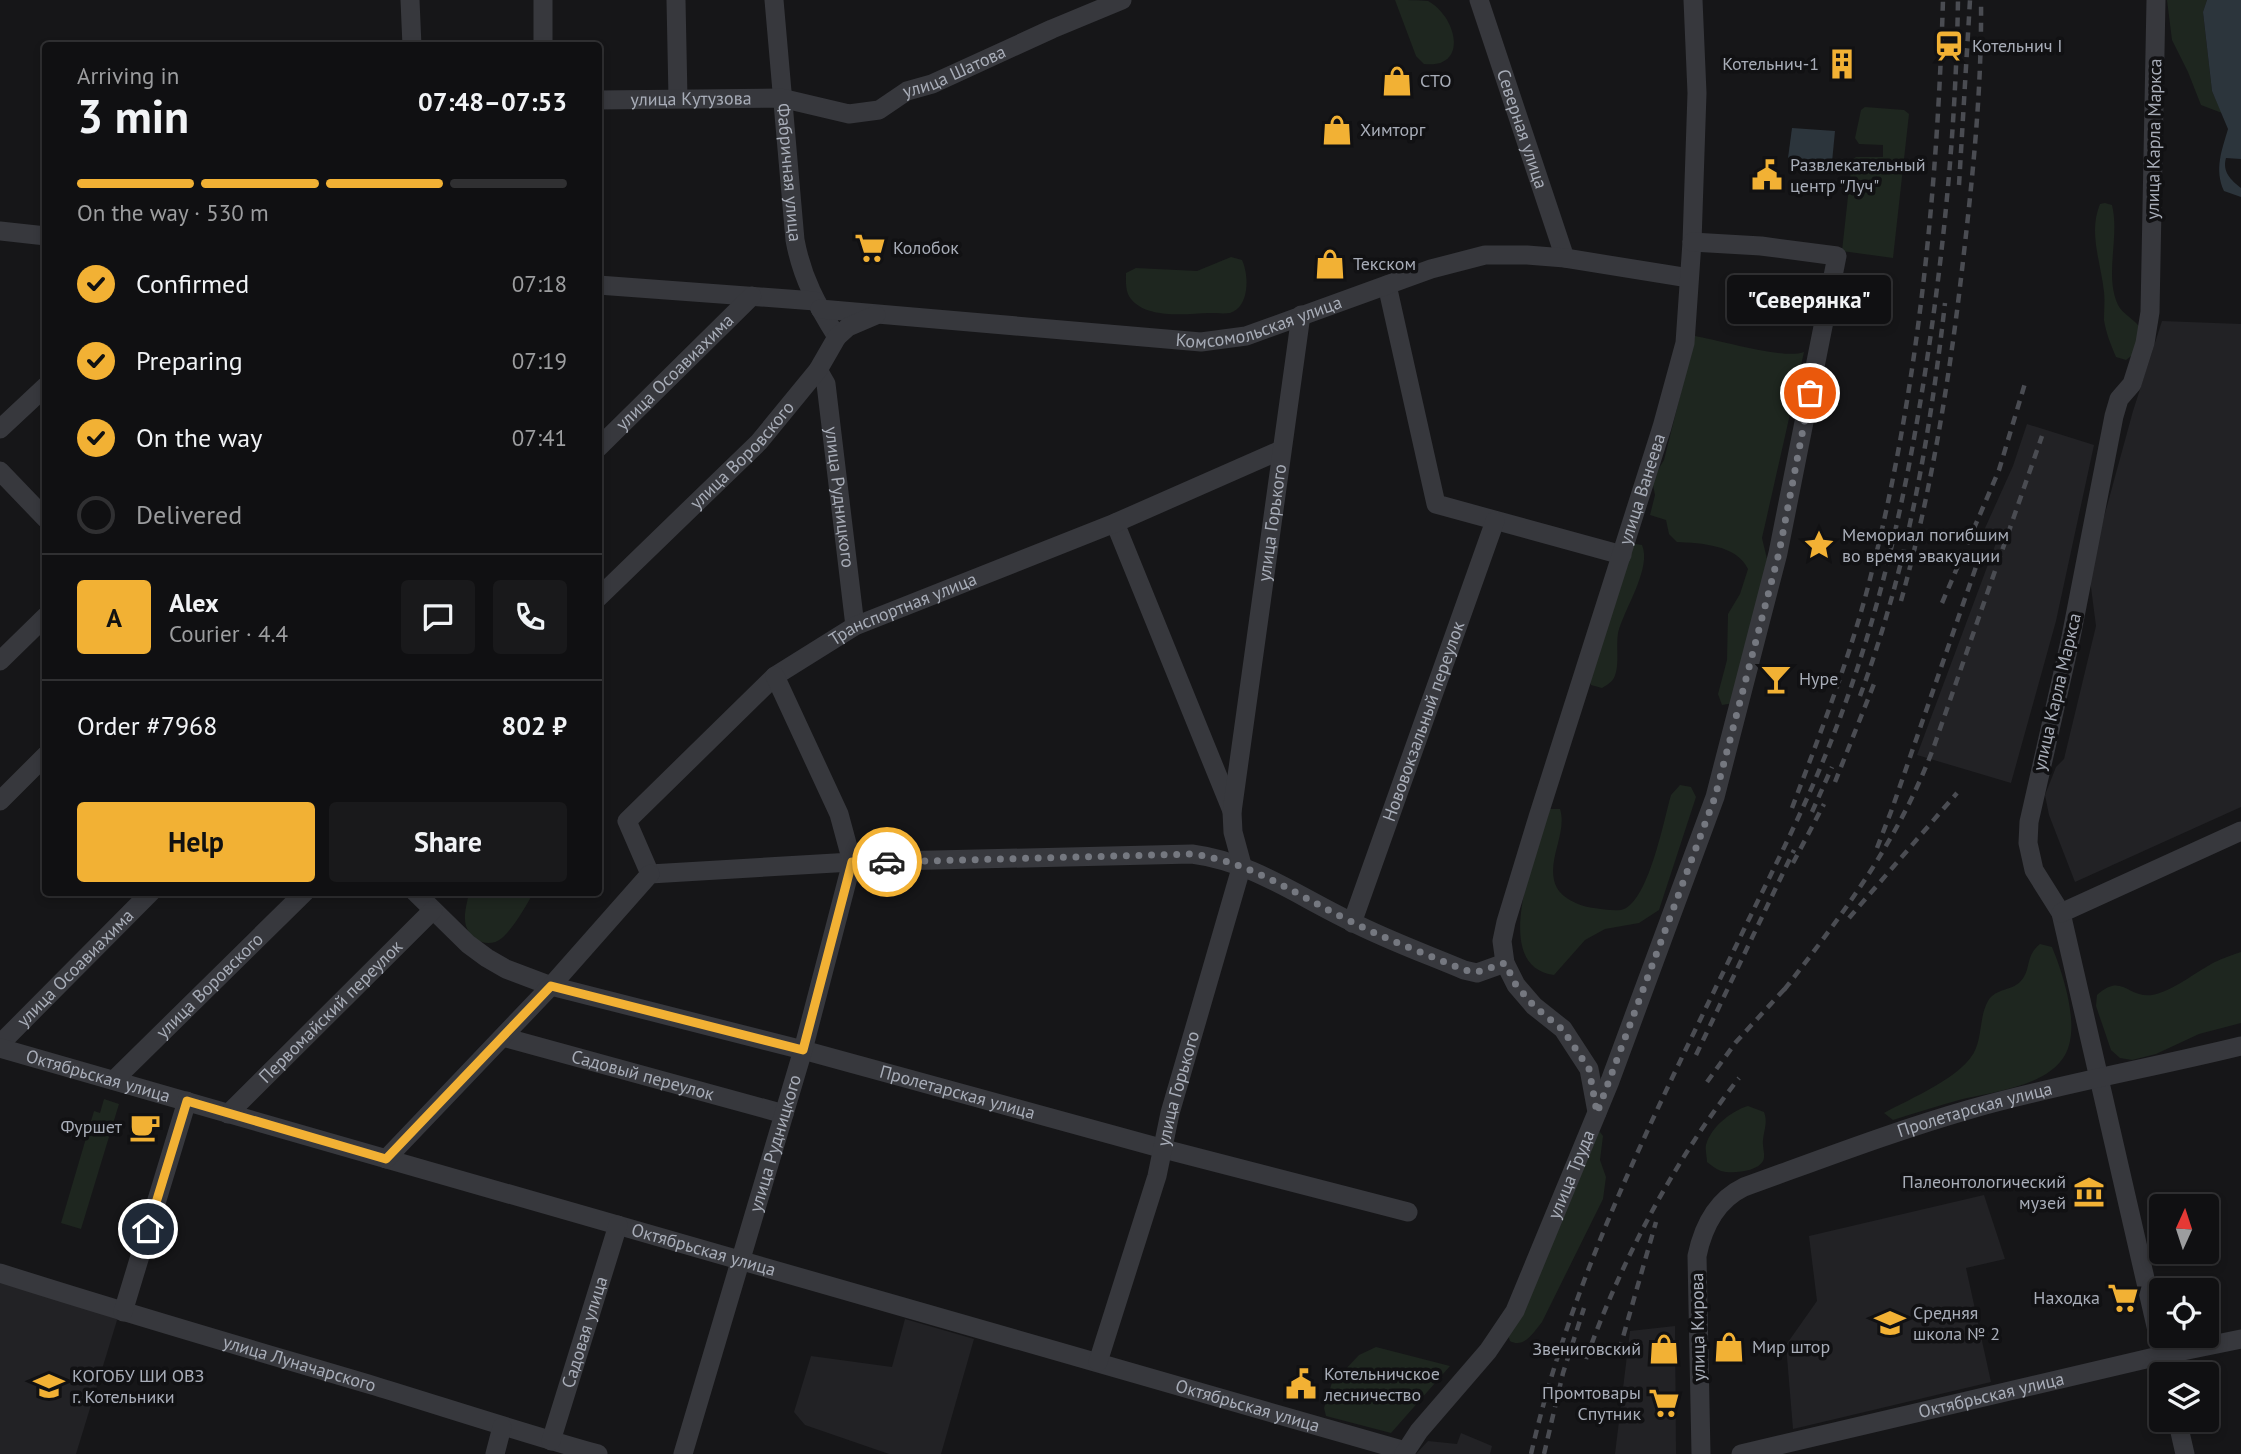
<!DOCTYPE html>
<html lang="en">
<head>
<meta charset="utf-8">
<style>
	:root { --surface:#101012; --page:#19191b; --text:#f1f3f6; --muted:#9c9d9f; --line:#303032; --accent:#f2b134 }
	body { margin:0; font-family:"PT Sans",sans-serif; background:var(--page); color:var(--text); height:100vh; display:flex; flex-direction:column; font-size:26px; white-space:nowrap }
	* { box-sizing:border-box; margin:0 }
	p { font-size:23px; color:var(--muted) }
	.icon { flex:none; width:38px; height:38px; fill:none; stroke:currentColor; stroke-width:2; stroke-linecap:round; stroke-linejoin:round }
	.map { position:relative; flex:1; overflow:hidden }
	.details { position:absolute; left:42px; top:42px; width:560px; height:854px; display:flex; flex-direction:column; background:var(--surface); border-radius:7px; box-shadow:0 4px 10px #0003,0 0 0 2px var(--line) }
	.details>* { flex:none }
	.needle { width:46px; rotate:3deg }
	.controls { position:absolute; left:2149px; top:1194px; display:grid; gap:14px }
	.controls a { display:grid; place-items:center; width:70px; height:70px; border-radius:7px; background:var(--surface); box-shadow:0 4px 10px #0003,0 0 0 2px var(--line); font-size:35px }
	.pin { position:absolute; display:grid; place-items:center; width:60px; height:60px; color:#fff; margin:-30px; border:4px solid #fff; border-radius:50%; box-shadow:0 2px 7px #0007 }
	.courier { position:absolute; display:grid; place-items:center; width:70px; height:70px; margin:-35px; border:5px solid #f2b134; border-radius:50%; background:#fff; color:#222; box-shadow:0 2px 9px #0007 }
	.bubble { position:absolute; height:49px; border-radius:7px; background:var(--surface); box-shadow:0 4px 10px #0003,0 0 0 2px var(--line); font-size:23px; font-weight:600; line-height:49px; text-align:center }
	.head em { font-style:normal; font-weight:600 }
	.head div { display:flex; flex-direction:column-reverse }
	.head { display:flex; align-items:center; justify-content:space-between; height:119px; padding:0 35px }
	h1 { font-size:46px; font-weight:600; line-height:52px }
	.bar { display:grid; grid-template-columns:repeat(4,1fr); gap:10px 7px; align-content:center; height:84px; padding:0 35px }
	.bar i { height:9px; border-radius:5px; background:var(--line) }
	.bar .selected { background:var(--accent) }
	.bar p { grid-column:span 4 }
	.line { display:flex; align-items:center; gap:18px; padding:0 35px; border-top:2px solid var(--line) }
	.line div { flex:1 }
	.round { display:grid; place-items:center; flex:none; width:74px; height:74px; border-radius:7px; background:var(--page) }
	ol { padding:0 35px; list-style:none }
	li { display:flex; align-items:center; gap:21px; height:77px }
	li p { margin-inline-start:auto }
	li .icon { padding:7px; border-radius:50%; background:var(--accent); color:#111; stroke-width:4 }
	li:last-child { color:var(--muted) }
	li i { width:38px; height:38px; border:4px solid var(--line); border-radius:50% }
	.primary-button { display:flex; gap:14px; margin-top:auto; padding:14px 35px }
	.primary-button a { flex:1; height:80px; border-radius:7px; background:var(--accent); color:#111; font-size:28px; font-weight:600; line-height:80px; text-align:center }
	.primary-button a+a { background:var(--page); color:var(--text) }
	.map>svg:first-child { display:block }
	.built { fill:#222225 }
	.green { fill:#1e261f }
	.water { fill:#2c353c }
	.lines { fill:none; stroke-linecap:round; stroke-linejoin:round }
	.minor { stroke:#37383d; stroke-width:19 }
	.rail { stroke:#4a4c52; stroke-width:4.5; stroke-dasharray:9 7; stroke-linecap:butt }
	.done { stroke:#757880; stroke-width:7; stroke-dasharray:0 12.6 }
	.route { stroke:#f2b134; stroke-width:9 }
	.labels { text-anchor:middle; stroke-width:7; stroke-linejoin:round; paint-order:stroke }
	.poi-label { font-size:18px; fill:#a8adb8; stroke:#111113; text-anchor:start }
	.street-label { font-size:18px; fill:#a8adb8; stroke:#111113 }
</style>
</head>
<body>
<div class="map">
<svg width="2241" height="1454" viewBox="0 0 2241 1454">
	<rect width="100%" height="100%" fill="#161618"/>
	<!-- built -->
	<g class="built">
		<polygon points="2162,321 2241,324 2241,807 2075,882 2049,815 2045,795 2056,767 2064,759 2096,626 2089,572 2133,411"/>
		<polygon points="2027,424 2094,445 2056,621 2011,783 1917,755 1996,543 1981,537 2013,466"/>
		<polygon points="1984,1195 2005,1259 1966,1268 1991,1382 1793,1429 1786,1345 1817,1301 1809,1236"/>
		<polygon points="0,1281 118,1317 76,1454 0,1454"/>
		<polygon points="905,1319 974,1339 941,1454 889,1454 805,1425 794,1412 811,1356 892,1367"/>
		<polygon points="1675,1326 1676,1454 1615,1454 1630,1331"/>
		<polygon points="1461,1433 1492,1446 1490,1454 1416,1454 1428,1441 1457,1444"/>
	</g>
	<!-- green -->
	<g class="green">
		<path d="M1395,0C1404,0 1420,0 1428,1C1457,17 1469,69 1424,64L1416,56Z"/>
		<polygon points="2167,0 2207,0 2203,12 2212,91 2222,113 2201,105 2188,72 2172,40"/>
		<polygon points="1865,107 1904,110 1909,114 1893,258 1842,251 1852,160 1856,157 1883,157 1883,145 1859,144 1855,138 1861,110"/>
		<path d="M2105,203L2112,205C2120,237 2104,275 2118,305C2123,315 2135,319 2141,329L2136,352L2126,360L2116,357C2111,345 2106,333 2104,320C2104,310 2105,301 2104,292C2101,262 2088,233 2100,204Z"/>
		<path d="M1231,257L1242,260C1249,275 1250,307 1230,313C1224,314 1215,313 1209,313C1186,314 1147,319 1131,299C1125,292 1126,282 1126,273L1136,268L1197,271Z"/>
		<path d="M1695,336C1719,340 1785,360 1804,352L1762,538L1767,559L1734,703L1722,705L1718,694L1727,660L1728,614L1740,594L1748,569C1737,545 1701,543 1677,542L1669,534L1666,520L1650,515L1655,495L1652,480L1664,460Z"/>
		<path d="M1636,544L1642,545C1652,568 1624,609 1618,633C1616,646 1619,660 1616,672C1614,681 1610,683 1602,688L1591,685L1588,675L1631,548Z"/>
		<path d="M1680,785L1691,787L1696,797L1659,910L1639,923L1605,929L1585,940L1554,975C1487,966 1538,847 1550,809H1560C1568,834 1544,863 1557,888C1563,899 1582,907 1594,908C1602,909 1612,911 1621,910C1648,905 1664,819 1671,795Z"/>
		<path d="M469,893H533C527,905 512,930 502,938C489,949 471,941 466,926C463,916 467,903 469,893Z"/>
		<path d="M2040,944L2052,947C2063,974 2081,1027 2065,1055C2047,1087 1991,1092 1959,1100C1937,1106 1915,1113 1893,1120L1884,1113C1909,1099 1966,1076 1976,1048C1982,1033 1980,1015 1988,1001C1996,988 2011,991 2020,982C2032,970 2024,957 2040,944Z"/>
		<path d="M2241,952V1023L2199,1034L2156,1054L2132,1060L2120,1058L2111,1050L2096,1006L2097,995C2122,972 2127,998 2152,995C2172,992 2197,971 2215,962C2223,958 2232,955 2241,952Z"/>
		<polygon points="104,1099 119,1104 81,1229 61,1223 94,1111 100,1113"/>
		<path d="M1748,1106L1764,1112C1768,1122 1764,1130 1763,1140C1762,1146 1766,1156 1763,1161C1757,1172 1731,1174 1721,1171C1716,1169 1711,1165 1707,1162C1707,1157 1705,1149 1706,1145C1711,1127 1731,1111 1748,1106Z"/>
		<path d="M1594,1132H1600L1603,1136L1600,1160L1606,1177L1603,1199L1542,1322C1534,1332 1524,1349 1510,1341L1508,1335Z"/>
		<polygon points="1376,1347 1450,1366 1391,1433 1326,1416 1324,1408 1336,1370 1344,1371 1359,1355"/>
	</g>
	<!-- water -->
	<g class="water">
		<path d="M2207,0H2241V159L2226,158C2222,172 2231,180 2241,188V197L2224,191C2214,169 2222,150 2228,129L2212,91L2203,12Z"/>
		<polygon points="1792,128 1835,131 1832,162 1788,158"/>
	</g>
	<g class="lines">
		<!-- minor -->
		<g class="minor">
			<polyline points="410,0 412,46"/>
			<polyline points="676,0 678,98"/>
			<path id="s1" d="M774,0L795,240C802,278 817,305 837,337"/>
			<path id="s2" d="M1479,0L1565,258"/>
			<polyline points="2156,0 2150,312 2145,343 2132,384 2119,399 2114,416 2071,637 2029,822 2028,843 2034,870 2061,913 2167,1374"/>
			<polyline points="543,46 543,0"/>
			<path id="s3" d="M598,100L781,98L849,114L879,110L907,91L932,84L1052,29L1122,0"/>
			<polyline points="0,231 46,236"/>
			<polyline points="598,285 815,301"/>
			<polyline points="1387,285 1436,504 1622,555"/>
			<path id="s4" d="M820,309L1201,342L1246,336L1431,269L1485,255H1527L1565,258L1689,278"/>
			<path id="s5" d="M818,370L826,384L855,626"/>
			<polyline points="0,429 46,386"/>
			<path id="s6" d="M598,448L752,296"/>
			<polyline points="0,471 46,519"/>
			<polyline points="1115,523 1232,811"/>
			<path id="s7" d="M598,598L759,442L818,370L837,337L848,327L876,315"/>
			<polyline points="0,661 46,616"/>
			<polyline points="0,801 46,755"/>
			<path d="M650,874L852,862L1192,854C1252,862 1296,895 1350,921C1387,940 1426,954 1464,970L1477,973L1505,963"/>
			<path id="s8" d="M650,874L627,821L775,676L855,626L1115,523L1281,450"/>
			<path id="s9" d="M415,892L468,944L487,958L506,969L551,986L803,1050L1164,1149L1408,1212"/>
			<polyline points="2061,913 2241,831"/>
			<path id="s10" d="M1352,923L1495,521"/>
			<path id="s11" d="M503,1037L784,1114"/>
			<path id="s12" d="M0,1044L151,892"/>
			<path id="s13" d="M0,1048L1405,1451"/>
			<path id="s14" d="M115,1079L305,892"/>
			<path id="s15" d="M1597,1112L1589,1069L1563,1029L1534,1006L1516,985L1505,963L1502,941L1506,922L1538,817L1662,427L1685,343L1692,242L1697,93L1693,0"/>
			<path id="s16" d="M228,1114L433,910"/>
			<polyline points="386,1159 551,986 650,874"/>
			<path id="s17" d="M0,1273C125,1313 250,1349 375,1386C450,1409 523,1433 598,1454"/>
			<polyline points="123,1312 187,1101"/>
			<path id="s18" d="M1098,1362L1157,1176L1170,1113L1242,865L1233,832L1232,812L1301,315"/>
			<polyline points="2177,1419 2185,1454"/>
			<path id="s19" d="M551,1441L618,1225"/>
			<polyline points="495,1454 502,1427"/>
			<path id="s20" d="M683,1454L803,1050L852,862L839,814L775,676"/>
			<path id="s21" d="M1404,1454L1419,1431L1488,1351L1515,1311L1610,1081L1715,797L1778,553L1837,256L1761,246L1692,242"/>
			<path id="s22" d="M1701,1454L1697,1256C1703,1227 1717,1200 1744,1187C1819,1160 1894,1131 1971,1109C2060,1084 2151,1068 2241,1046"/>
			<path id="s23" d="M1741,1454L2163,1355L2241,1339"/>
		</g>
		<!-- rail -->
		<g class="rail">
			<polyline points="1959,185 1970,0"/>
			<path d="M1901,601C1932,489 1950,376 1963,261C1973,174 1982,87 1981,0"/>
			<polyline points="1942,603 1999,470 2026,380"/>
			<path d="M1860,696C1907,570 1930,436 1945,303"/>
			<polyline points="1835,782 1874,684"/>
			<path d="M1792,808C1820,734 1849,660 1869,583C1918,393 1937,195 1943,0"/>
			<polyline points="1812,812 1832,767"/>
			<polyline points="1877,848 1892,809 1978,561"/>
			<polyline points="1793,863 1824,804"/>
			<polyline points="1849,918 1957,793"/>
			<path d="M1784,990C1844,913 1898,841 1933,749L2042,436"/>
			<polyline points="1696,1055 1794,850"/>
			<polyline points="1707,1082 1736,1042 1790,983"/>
			<polyline points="1619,1351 1656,1222"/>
			<path d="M1586,1359C1622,1259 1674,1161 1739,1078"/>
			<path d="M1531,1454C1574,1266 1665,1094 1748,921C1774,868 1801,815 1823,761C1877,631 1906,498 1927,360C1945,241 1956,121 1958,0"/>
			<polyline points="1544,1454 1563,1373 1584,1308"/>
		</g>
	</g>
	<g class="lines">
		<!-- done -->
		<path class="done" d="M887,862L1192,854C1252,862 1296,895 1350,921C1387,940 1426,954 1464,970L1477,972L1505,963L1516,985L1534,1006L1563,1030L1589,1069L1597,1113L1715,797L1779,553L1810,393"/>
		<!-- route -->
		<polyline class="route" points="148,1229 187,1101 386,1159 551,986 803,1050 852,862 887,862"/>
	</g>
	<!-- icons -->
	<defs>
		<g id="station-bare" transform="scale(2.415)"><path d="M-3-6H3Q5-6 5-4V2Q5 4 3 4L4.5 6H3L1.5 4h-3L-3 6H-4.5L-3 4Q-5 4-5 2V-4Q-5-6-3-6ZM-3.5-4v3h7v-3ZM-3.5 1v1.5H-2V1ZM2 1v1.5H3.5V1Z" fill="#f2b134" stroke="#111113" stroke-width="2.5" paint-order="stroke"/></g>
		<g id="building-bare" transform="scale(2.415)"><path d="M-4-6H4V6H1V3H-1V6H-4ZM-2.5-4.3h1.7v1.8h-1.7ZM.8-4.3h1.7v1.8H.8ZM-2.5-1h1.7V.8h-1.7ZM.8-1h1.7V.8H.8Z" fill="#f2b134" stroke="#111113" stroke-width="2.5" paint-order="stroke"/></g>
		<g id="shop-bare" transform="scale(2.415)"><path d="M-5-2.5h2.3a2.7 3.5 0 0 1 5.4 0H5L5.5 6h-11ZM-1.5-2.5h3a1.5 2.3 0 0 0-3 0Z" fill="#f2b134" stroke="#111113" stroke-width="2.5" paint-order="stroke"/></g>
		<g id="civic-bare" transform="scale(2.415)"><path d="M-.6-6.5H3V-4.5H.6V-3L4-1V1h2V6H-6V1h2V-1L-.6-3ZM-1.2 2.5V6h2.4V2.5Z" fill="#f2b134" stroke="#111113" stroke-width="2.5" paint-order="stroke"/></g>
		<g id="supermarket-bare" transform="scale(2.415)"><path d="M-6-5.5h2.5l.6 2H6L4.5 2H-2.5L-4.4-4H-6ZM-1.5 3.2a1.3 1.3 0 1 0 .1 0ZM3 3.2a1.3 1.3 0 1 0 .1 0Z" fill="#f2b134" stroke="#111113" stroke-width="2.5" paint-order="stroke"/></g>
		<g id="sight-bare" transform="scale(2.415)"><path d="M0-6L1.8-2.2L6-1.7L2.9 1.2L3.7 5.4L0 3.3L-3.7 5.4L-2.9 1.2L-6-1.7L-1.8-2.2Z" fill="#f2b134" stroke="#111113" stroke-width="2.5" paint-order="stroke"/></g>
		<g id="bar-bare" transform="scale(2.415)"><path d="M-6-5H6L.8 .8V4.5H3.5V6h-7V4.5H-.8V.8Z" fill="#f2b134" stroke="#111113" stroke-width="2.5" paint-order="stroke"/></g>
		<g id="cafe-bare" transform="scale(2.415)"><path d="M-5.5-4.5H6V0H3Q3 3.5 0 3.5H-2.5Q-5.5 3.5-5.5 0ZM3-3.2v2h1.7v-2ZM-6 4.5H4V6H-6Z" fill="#f2b134" stroke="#111113" stroke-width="2.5" paint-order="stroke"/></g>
		<g id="museum-bare" transform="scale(2.415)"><path d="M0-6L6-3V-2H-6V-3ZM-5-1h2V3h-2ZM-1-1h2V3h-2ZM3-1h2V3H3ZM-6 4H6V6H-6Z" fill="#f2b134" stroke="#111113" stroke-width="2.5" paint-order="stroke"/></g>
		<g id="school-bare" transform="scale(2.415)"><path d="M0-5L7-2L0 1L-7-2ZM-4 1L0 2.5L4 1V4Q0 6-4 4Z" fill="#f2b134" stroke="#111113" stroke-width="2.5" paint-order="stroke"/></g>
	</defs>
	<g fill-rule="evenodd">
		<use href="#station-bare" x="1949" y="46"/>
		<use href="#building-bare" x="1842" y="64"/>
		<use href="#shop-bare" x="1397" y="81"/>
		<use href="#shop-bare" x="1337" y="130"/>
		<use href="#civic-bare" x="1767" y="175"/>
		<use href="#supermarket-bare" x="870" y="248"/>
		<use href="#shop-bare" x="1330" y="264"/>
		<use href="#sight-bare" x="1819" y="545"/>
		<use href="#bar-bare" x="1776" y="679"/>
		<use href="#cafe-bare" x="145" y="1127"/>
		<use href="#museum-bare" x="2089" y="1192"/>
		<use href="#supermarket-bare" x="2123" y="1298"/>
		<use href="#school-bare" x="1890" y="1323"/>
		<use href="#shop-bare" x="1729" y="1347"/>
		<use href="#shop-bare" x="1664" y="1349"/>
		<use href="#civic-bare" x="1301" y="1384"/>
		<use href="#school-bare" x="49" y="1386"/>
		<use href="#supermarket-bare" x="1664" y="1403"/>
	</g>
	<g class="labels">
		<!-- poi labels -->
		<g class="poi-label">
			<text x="1972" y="52">Котельнич I</text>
			<text x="1819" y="70" text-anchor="end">Котельнич-1</text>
			<text x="1420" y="87">СТО</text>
			<text x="1360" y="136">Химторг</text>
			<text x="1790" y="171">Развлекательный<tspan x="1790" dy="21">центр "Луч"</tspan></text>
			<text x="893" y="254">Колобок</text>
			<text x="1353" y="270">Текском</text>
			<text x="1842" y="541">Мемориал погибшим<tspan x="1842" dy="21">во время эвакуации</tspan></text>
			<text x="1799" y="685">Hype</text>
			<text x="122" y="1133" text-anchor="end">Фуршет</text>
			<text x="2066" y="1188" text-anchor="end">Палеонтологический<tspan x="2066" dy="21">музей</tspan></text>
			<text x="2100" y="1304" text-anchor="end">Находка</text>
			<text x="1913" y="1319">Средняя<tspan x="1913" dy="21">школа № 2</tspan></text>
			<text x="1752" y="1353">Мир штор</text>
			<text x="1641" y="1355" text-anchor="end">Звениговский</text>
			<text x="1324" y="1380">Котельничское<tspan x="1324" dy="21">лесничество</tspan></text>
			<text x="72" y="1382">КОГОБУ ШИ ОВЗ<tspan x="72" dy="21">г. Котельники</tspan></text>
			<text x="1641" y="1399" text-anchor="end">Промтовары<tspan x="1641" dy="21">Спутник</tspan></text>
		</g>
		<!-- street labels -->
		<g class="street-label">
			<text dy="6" stroke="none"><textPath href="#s3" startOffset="368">улица Шатова</textPath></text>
			<text dy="6" stroke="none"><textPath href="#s3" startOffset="93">улица Кутузова</textPath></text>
			<text dy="6" stroke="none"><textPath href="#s2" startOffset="136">Северная улица</textPath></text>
			<text transform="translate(2154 139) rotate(-89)" y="6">улица Карла Маркса</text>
			<text dy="6" stroke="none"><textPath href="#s1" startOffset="173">Фабричная улица</textPath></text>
			<text dy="6" stroke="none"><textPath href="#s4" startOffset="443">Комсомольская улица</textPath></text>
			<text dy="6" stroke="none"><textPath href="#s6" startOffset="108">улица Осоавиахима</textPath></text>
			<text dy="6" stroke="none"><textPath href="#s7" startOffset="203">улица Воровского</textPath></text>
			<text dy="6" stroke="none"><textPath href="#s15" startOffset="676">улица Ванеева</textPath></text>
			<text dy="6" stroke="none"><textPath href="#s5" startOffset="130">улица Рудницкого</textPath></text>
			<text dy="6" stroke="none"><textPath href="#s18" startOffset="864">улица Горького</textPath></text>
			<text dy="6" stroke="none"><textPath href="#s8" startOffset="410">Транспортная улица</textPath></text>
			<text transform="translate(2057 692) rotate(-77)" y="6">улица Карла Маркса</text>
			<text dy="6" stroke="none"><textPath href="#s10" startOffset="214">Нововокзальный переулок</textPath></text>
			<text dy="6" stroke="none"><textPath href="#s12" startOffset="107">улица Осоавиахима</textPath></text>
			<text dy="6" stroke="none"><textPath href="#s14" startOffset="133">улица Воровского</textPath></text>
			<text dy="6" stroke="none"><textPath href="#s16" startOffset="145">Первомайский переулок</textPath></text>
			<text dy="6" stroke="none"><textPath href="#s13" startOffset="102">Октябрьская улица</textPath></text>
			<text dy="6" stroke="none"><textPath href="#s11" startOffset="145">Садовый переулок</textPath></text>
			<text dy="6" stroke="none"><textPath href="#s18" startOffset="285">улица Горького</textPath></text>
			<text dy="6" stroke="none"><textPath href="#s9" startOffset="588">Пролетарская улица</textPath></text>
			<text dy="6" stroke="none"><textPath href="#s22" startOffset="528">Пролетарская улица</textPath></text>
			<text dy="6" stroke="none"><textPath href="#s20" startOffset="324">улица Рудницкого</textPath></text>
			<text dy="6" stroke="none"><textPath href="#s21" startOffset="329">улица Труда</textPath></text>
			<text dy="6" stroke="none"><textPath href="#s13" startOffset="732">Октябрьская улица</textPath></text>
			<text transform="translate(1698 1327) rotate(-91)" y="6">улица Кирова</text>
			<text dy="6" stroke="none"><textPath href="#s19" startOffset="114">Садовая улица</textPath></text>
			<text dy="6" stroke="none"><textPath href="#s17" startOffset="313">улица Луначарского</textPath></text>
			<text dy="6" stroke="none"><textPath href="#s23" startOffset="257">Октябрьская улица</textPath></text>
			<text dy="6" stroke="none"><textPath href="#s13" startOffset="1298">Октябрьская улица</textPath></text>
		</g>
	</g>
</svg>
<div class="controls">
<a><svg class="needle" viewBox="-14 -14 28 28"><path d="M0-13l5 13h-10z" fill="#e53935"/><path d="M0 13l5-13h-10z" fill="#9c9d9f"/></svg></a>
<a><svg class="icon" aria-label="locate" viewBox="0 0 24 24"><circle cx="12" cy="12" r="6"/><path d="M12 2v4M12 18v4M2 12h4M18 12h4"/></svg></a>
<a><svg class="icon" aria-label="layers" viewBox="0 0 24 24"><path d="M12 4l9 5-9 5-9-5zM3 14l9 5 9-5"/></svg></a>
</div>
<div class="pin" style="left:1810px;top:393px;background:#ea580c"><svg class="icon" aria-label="bag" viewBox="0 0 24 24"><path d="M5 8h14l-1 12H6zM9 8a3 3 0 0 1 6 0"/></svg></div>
<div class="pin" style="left:148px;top:1229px;background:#1f2937"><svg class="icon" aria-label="home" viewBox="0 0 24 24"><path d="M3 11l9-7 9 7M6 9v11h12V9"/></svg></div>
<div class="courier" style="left:887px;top:862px"><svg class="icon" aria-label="car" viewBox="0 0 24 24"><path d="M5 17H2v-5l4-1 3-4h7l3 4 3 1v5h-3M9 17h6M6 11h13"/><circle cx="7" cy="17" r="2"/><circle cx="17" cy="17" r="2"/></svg></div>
<div class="bubble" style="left:1727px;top:275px;width:164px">&quot;Северянка&quot;</div>
<section class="details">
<div class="head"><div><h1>3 min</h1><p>Arriving in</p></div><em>07:48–07:53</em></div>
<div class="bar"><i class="selected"></i><i class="selected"></i><i class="selected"></i><i></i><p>On the way · 530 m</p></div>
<ol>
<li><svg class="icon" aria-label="check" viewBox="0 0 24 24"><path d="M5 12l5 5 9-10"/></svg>Confirmed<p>07:18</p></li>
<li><svg class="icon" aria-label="check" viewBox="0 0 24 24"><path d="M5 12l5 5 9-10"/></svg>Preparing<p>07:19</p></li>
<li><svg class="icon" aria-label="check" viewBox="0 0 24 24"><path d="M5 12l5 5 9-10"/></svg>On the way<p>07:41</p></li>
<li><i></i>Delivered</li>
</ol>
<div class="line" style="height:126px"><b class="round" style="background:var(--accent);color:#111">A</b><div><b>Alex</b><p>Courier · 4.4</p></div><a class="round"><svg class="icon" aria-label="chat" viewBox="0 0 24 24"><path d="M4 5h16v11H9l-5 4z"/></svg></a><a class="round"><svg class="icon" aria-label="phone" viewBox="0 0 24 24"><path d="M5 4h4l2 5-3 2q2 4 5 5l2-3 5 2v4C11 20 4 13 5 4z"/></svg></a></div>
<div class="line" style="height:91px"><div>Order #7968</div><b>802 ₽</b></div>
<div class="primary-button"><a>Help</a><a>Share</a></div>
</section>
</div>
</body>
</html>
